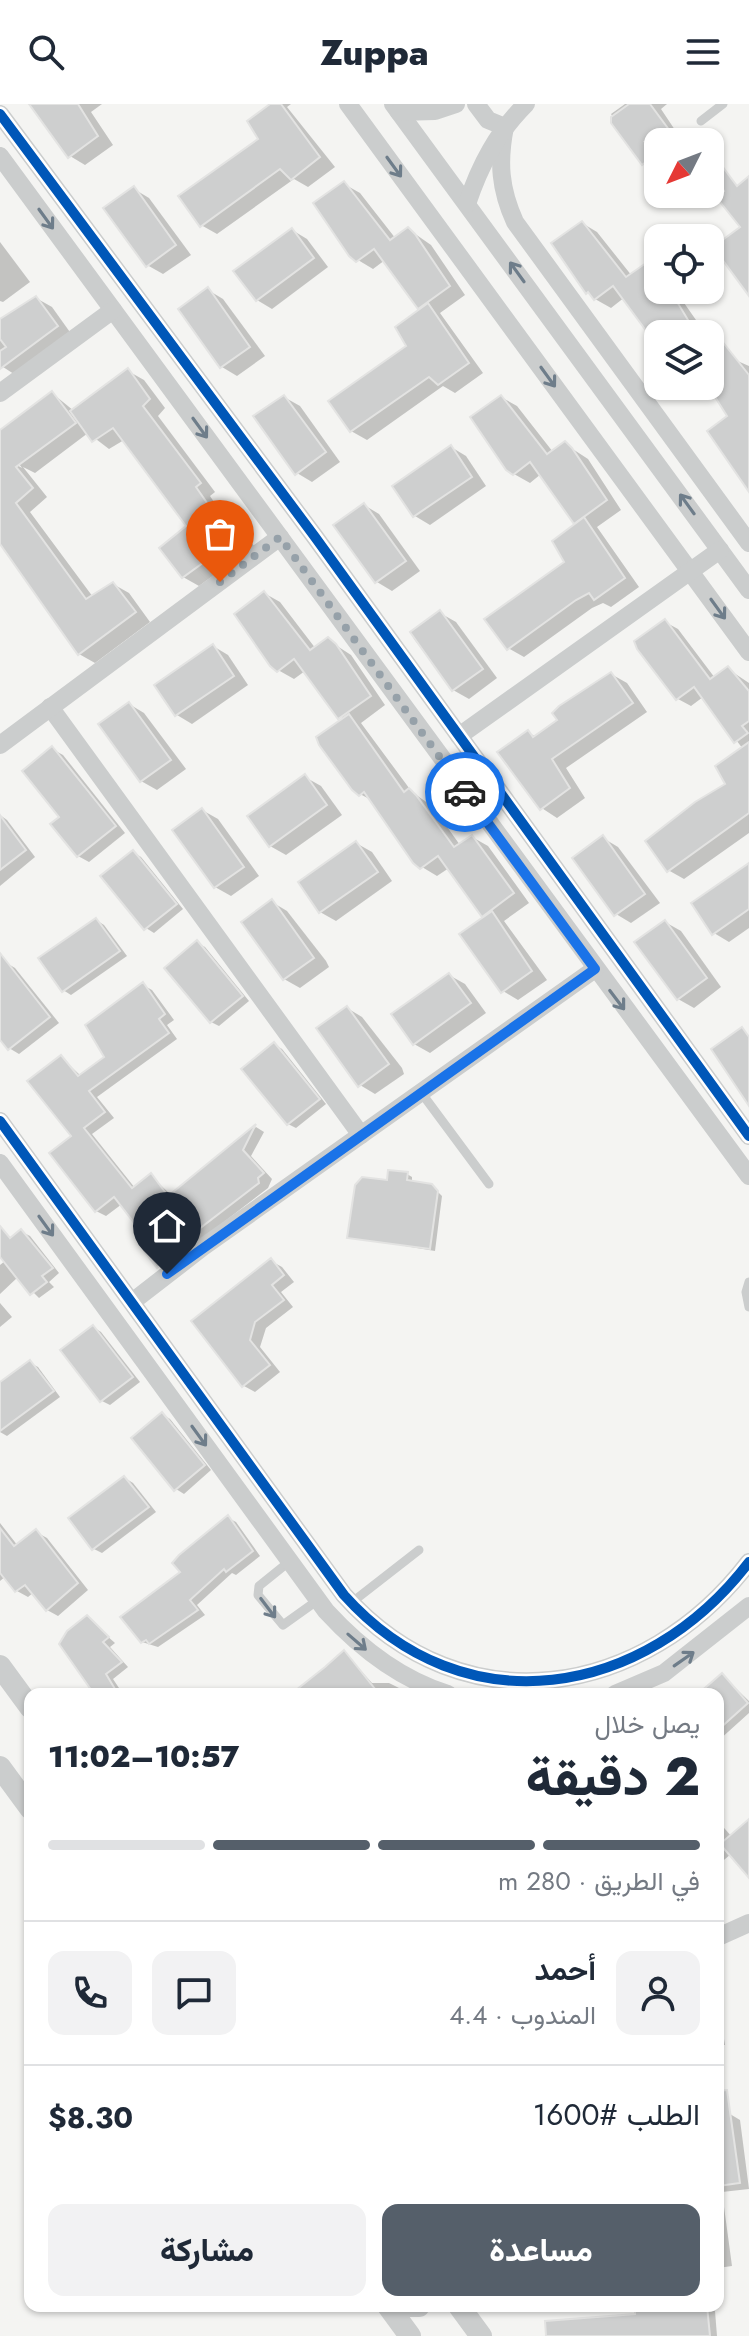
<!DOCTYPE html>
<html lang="ar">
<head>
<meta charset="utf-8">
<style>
	:root { --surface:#fff; --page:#f2f2f3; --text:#1f2937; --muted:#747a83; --line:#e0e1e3; --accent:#555f6a }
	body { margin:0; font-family:Jost,Vazirmatn,sans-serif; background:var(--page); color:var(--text); direction:rtl; height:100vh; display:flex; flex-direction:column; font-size:30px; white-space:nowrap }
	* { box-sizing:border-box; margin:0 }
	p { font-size:26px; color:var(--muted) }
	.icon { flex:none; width:44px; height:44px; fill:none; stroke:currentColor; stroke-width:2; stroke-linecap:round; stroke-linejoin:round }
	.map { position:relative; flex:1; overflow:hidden; direction:ltr }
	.sheet { position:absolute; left:24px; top:1584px; width:700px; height:624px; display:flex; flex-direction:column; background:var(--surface); border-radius:16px; box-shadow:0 2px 6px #0004; direction:rtl }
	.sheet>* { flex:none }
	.needle { width:52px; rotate:228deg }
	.tools { position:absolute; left:644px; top:24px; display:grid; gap:16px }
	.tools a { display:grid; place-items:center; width:80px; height:80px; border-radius:16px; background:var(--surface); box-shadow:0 2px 6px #0004; font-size:40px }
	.pin { position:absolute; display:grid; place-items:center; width:68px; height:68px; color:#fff; margin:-82px -34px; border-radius:50% 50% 50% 0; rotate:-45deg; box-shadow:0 0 8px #0007 }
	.pin .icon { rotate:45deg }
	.courier { position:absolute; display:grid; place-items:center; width:80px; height:80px; margin:-40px; border:6px solid #1a73e8; border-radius:50%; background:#fff; color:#222; box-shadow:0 2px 10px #0007 }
	.summary em { font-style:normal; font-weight:800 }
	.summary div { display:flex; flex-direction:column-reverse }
	.summary { display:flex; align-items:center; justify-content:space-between; height:136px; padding:0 24px }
	h1 { font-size:52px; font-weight:800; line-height:60px }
	.bar { display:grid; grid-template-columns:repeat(4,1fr); gap:12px 8px; align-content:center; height:96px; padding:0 24px }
	.bar i { height:10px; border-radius:6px; background:var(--line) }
	.bar .selected { background:var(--accent) }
	.bar p { grid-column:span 4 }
	.line { display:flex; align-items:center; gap:20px; padding:0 24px; border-top:2px solid var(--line) }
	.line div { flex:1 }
	.round { display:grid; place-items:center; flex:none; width:84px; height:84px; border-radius:16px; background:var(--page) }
	.button { display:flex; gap:16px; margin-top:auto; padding:16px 24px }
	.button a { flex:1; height:92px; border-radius:16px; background:var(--accent); color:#fff; font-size:32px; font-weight:800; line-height:92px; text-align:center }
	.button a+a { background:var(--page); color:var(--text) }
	header { display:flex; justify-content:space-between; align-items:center; height:104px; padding:0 24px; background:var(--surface); font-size:36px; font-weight:800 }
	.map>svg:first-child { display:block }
	.shadow { fill:#0003 }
	.building { fill:#cecfcf; stroke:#e3e3e2; stroke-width:2 }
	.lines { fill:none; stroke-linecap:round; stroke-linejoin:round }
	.service { stroke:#cbcdcd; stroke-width:9 }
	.minor { stroke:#cbcdcd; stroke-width:18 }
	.tertiary { stroke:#cbcdcd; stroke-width:22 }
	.cycleway-casing { stroke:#fff; stroke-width:15 }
	.cycleway { stroke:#0057b8; stroke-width:10 }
	.oneway { stroke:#6e7d8a }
	.done { stroke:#96a1a9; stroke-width:8; stroke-dasharray:0 14.4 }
	.route { stroke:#1a73e8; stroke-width:10 }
</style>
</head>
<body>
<header><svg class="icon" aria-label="menu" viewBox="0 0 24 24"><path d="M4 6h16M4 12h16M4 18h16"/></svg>Zuppa<svg class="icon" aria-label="search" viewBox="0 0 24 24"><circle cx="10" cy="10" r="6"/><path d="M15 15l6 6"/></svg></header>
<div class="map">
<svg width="749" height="2232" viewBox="0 0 749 2232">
	<rect width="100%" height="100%" fill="#f4f4f2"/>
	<!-- shadow -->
	<g class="shadow">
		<polygon points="32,0 102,0 91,8 113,41 85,61 70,52"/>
		<polygon points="273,0 291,0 287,3 335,63 308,83 294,75 217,130 201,121 261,36"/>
		<polygon points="625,0 667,0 661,5 683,38 658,38 658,69 644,60 611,10"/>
		<polygon points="344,80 360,89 396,135 408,125 431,141 465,191 440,209 483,269 455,289 443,282 367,336 351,327 409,243 423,205 385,156 373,165 358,156"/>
		<polygon points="134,85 149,94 191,151 163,170 147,161"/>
		<polygon points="582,119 597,128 632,172 646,161 658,168 658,186 675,186 703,226 697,230 658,230 658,235 625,193 611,204 595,195"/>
		<polygon points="292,126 307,135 328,163 272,205 257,196"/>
		<polygon points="0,138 30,178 3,198 0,197"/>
		<polygon points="208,186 223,195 265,252 237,272 222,263 180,206"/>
		<polygon points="36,194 52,203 72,231 17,272 0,261 0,221"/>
		<polygon points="710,245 749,262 749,381 713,336 729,312 709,282"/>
		<polygon points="128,267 144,276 165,304 158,312 215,388 210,392 218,404 234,413 254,442 199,482 183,473 189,422 124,336 109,345 88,329 35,369 23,363 47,393 30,408 93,493 113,480 129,489 150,518 95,559 79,550 0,436 0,364 10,357 22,364 0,334 0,328 52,289 74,307"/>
		<polygon points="284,293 300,302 340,358 312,378 297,369"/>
		<polygon points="501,293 517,302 553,348 565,340 588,355 621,406 597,423 639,483 611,503 603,499 592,504 524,553 508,544 566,459 578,420 541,370 530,379 514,370"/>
		<polygon points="451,343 466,352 486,382 430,421 415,412 395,382"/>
		<polygon points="364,401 379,410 420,467 392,487 377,478"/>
		<polygon points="264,489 280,498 316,545 328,536 351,551 385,601 361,619 412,688 432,702 460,741 472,733 488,742 529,799 504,817 547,876 518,896 503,887 487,813 449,764 437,772 422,763 373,697 360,690 344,616 305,567 294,575 278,566"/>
		<polygon points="440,509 456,518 497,574 469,595 453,586 414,535 412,529"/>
		<polygon points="665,518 678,525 715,574 728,565 749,579 749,729 684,775 668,766 728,681 743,645 703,593 691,602 678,595"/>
		<polygon points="213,542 228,551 248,581 192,620 177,611 157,582"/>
		<polygon points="611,570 627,579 647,608 566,664 585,694 557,714 534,699 500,648 528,628 536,633"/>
		<polygon points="129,600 144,609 186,665 157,686 141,677"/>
		<polygon points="52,645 63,651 125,729 89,758 78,752"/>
		<polygon points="305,673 321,682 342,711 286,751 270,742"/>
		<polygon points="202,706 218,715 259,772 231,792 215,783"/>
		<polygon points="0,711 7,716 35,753 0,782"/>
		<polygon points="603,734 618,743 660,799 631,819 616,810"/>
		<polygon points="356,739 372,748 392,777 336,817 320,808"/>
		<polygon points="133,748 141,753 183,805 154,829 146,824"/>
		<polygon points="749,761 749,824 729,838 714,829"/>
		<polygon points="272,798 287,807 326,857 329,863 300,884 284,875 243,818"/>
		<polygon points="96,816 104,821 127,852 71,891 63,886"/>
		<polygon points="665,818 681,827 721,883 694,904 678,895"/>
		<polygon points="197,839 205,843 249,897 219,922 211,918"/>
		<polygon points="5,858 15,864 59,919 19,950 9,944 0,917 0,862"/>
		<polygon points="449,871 465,880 486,909 430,949 414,940"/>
		<polygon points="143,881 152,886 174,916 167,921 177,935 97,993 114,1014 92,1030 135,1084 151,1072 171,1091 256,1023 264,1028 251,1052 272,1075 268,1084 185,1148 168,1168 158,1162 154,1141 122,1100 106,1112 96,1107 73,1032 61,953 81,972 107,953"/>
		<polygon points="347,904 362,913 402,964 404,970 375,990 360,981"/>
		<polygon points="274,940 282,945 326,1000 296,1024 288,1020"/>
		<polygon points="407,1070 412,1073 412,1079 431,1081 442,1092 435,1147 350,1133 389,1079"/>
		<polygon points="0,1126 13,1135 22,1128 30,1132 59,1169 49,1178 54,1183 39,1194 18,1173 0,1190 0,1161 5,1157 0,1150"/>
		<polygon points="271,1157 282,1163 294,1178 281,1188 293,1203 266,1224 260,1243 280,1268 255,1288 244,1282 193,1217"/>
		<polygon points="0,1199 12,1213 0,1223"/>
		<polygon points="93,1223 101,1228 140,1278 110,1301 102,1297"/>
		<polygon points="30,1259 38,1263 60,1293 7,1332 0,1328 0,1281"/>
		<polygon points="162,1310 170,1315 211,1366 184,1390 176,1385"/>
		<polygon points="125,1374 133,1379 156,1408 102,1449 94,1445 71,1415"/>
		<polygon points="228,1414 236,1418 260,1452 236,1471 232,1469 197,1501 205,1511 158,1543 142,1538 183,1468"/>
		<polygon points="0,1419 18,1442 36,1428 47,1434 88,1486 58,1512 47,1506 34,1488 28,1493 17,1487 6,1472 0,1477"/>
		<polygon points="87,1514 115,1539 110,1543 128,1563 113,1575 123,1590 97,1590"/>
		<polygon points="344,1548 372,1579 389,1579 411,1590 294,1590"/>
		<polygon points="722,1571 749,1597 749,1609 718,1637 718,1590 701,1590"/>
		<polygon points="718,1717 732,1733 749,1718 749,1771 731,1750 718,1761"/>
		<polygon points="718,1898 725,1941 718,1941"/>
		<polygon points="730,2010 740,2016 749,2085 722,2088 732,2162 718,2164 718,2012"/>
		<polygon points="706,2202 715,2207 717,2232 548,2232 637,2212"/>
	</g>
	<!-- building -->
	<g class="building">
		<polygon points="29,0 78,0 98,32 68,54"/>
		<polygon points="270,0 281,0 320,53 291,76 280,65 200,123 178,92 258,35 247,17"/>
		<polygon points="629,0 650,0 678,38 645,38 655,51 642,61 611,19 611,13"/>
		<polygon points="717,55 737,82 749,72 749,192 713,143 740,123 716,93 724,87 710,66 710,61"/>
		<polygon points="344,77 390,136 408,123 415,130 450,182 418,205 374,145 356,158 349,152 313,99"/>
		<polygon points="134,82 176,141 146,163 103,104"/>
		<polygon points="582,117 626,173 646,159 652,167 658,162 658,186 671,199 676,196 688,216 670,230 650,232 613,182 594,196 588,188 586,190 551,139"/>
		<polygon points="292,124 314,154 256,197 233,167"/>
		<polygon points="208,183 250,243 220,264 178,205"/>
		<polygon points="36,192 58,222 0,265 0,247 6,243 0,235 0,215"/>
		<polygon points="428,199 469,259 438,281 429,273 350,328 328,297 406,242 395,223"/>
		<polygon points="710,222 749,271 749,388 707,327 727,312 710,285"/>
		<polygon points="128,264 150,295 143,302 201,379 196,383 212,406 218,402 240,432 182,474 159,444 186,422 113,324 92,338 70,307"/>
		<polygon points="52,287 76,319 16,363 33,384 16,399 86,495 113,478 136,508 78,551 0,440 0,326"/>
		<polygon points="284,291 326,348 295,371 253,312"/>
		<polygon points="501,291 547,350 565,337 572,344 607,396 574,420 530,358 513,371 506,366 470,313"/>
		<polygon points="451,341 472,373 413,413 392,382"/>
		<polygon points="364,399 406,457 375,479 333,421"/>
		<polygon points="584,413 625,474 594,496 589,489 576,496 507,546 484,515 564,458 552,437"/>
		<polygon points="264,487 310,546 328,533 336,540 371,592 338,615 294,555 277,568 270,562 234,510"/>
		<polygon points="440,506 483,565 452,587 410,528"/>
		<polygon points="665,515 710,575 728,562 749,587 749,617 742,622 748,629 734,639 694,583 676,596 637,545 634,537"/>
		<polygon points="213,540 234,572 175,612 154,581"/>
		<polygon points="611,568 633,599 552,655 570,684 540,706 497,648 528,626 533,633 557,616 552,609 559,602"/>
		<polygon points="129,598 171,656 140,678 98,620"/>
		<polygon points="349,610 404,688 409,684 416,691 454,743 472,731 514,789 482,813 438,752 420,765 413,759 364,688 359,692 352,686 319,641 316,633"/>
		<polygon points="749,638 749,709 667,768 645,737 695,698 725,680 715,662"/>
		<polygon points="52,642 116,722 77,753 50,720 59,713 22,667"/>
		<polygon points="305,670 327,701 269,743 247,712"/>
		<polygon points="202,704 244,763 214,784 172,726"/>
		<polygon points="0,711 26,746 0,766"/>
		<polygon points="603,731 645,790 614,812 572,754"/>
		<polygon points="356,737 378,768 319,809 298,778"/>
		<polygon points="133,746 177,800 144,826 100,772"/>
		<polygon points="749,759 749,805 712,831 691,799"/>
		<polygon points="272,795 314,854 283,876 241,818"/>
		<polygon points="492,807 532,867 501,889 459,830"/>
		<polygon points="96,814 120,847 62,888 38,854"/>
		<polygon points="665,816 707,874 677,896 634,838"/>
		<polygon points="197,836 243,892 210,919 164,864"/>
		<polygon points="0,849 50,913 8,946 0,936"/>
		<polygon points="449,869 471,899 413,941 391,910"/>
		<polygon points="143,878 165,910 159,915 169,929 89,987 105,1008 84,1024 132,1084 151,1069 168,1092 256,1020 243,1046 264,1069 258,1074 259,1079 177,1142 180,1146 157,1164 144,1147 151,1141 114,1093 95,1108 49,1049 71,1032 27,977 61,951 78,972 104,953 85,921"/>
		<polygon points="347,902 389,960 358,983 316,924"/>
		<polygon points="742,923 749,933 749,1002 711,945"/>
		<polygon points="274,938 320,995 287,1021 241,965"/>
		<polygon points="388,1066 408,1068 407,1076 432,1080 438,1087 430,1145 347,1134 355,1081 362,1073 387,1076"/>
		<polygon points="0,1122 10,1134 21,1125 53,1164 42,1172 47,1178 30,1191 0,1153"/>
		<polygon points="271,1154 284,1171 272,1181 284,1196 255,1218 250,1236 270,1261 242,1283 191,1217"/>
		<polygon points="93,1221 133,1273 100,1298 60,1246"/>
		<polygon points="30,1256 54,1287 0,1327 0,1278"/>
		<polygon points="162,1308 205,1361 174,1387 131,1334"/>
		<polygon points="124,1372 149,1403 92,1446 68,1414"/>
		<polygon points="228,1411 253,1447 226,1468 224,1465 190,1496 198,1506 149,1540 146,1536 141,1539 120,1513 180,1468 172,1459 179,1451"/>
		<polygon points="0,1424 14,1442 36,1425 78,1479 46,1507 25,1481 15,1488 0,1469"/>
		<polygon points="87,1511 109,1533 103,1538 122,1558 106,1570 118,1590 94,1590 59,1540 67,1527"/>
		<polygon points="344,1546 379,1590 291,1590 325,1563"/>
		<polygon points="722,1569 748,1599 718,1626 718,1590 698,1590"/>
		<polygon points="749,1715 749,1774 720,1740"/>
		<polygon points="727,1986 740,2079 718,2082 718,1987"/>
		<polygon points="687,2202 707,2202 710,2232 546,2232 545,2217 635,2210 635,2207"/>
	</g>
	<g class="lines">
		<!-- service -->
		<g class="service">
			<polyline points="701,17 723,0"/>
			<polyline points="420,987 489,1080"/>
			<polyline points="749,1178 746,1188 749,1203"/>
			<polyline points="290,1457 259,1482 258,1491 283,1521 318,1496"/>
			<polyline points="351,1499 419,1446"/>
		</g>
		<!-- minor -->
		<g class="minor">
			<polyline points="348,0 749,548"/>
			<polyline points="393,0 749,486"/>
			<path d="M476,0L488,16L505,23C498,58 500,85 515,118L749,439"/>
			<polyline points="399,8 435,7 456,0"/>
			<polyline points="0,10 315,433 749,1032"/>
			<polyline points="0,52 749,1072"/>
			<path d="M467,100C480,61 497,29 526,0"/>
			<polyline points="0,289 113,206"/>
			<polyline points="50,603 361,1031"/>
			<polyline points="459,632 720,446"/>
			<polyline points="0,641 280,433"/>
			<path d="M0,1017L344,1491C464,1625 645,1594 749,1458"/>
			<path d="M0,1059L326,1507C360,1544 399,1575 448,1590"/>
			<polyline points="132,1198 203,1143 595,865"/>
			<polyline points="615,1590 664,1569 749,1502"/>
			<polyline points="718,1833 749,1819"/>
		</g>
		<!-- tertiary -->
		<g class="tertiary">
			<polyline points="0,1562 30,1603"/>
			<polyline points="0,1663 30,1704"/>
			<polyline points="388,2202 410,2232"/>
			<polyline points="399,2202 419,2202"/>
			<polyline points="459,2202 481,2232"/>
		</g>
		<!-- cycleway casing -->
		<g class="cycleway-casing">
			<g id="cycleway">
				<polyline points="0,10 315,433 749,1032"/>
				<path d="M0,1017L344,1491C464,1625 645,1594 749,1458"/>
			</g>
		</g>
		<!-- cycleway -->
		<use href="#cycleway" class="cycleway"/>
	</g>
	<!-- one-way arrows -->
	<defs><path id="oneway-shaft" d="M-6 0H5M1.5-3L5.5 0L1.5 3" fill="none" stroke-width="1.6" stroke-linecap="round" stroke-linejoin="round" transform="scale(2)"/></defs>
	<g class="oneway">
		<use href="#oneway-shaft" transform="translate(394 63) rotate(54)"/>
		<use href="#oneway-shaft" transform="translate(46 115) rotate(54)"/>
		<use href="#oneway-shaft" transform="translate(517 168) rotate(-126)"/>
		<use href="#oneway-shaft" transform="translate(548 273) rotate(54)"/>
		<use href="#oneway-shaft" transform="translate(200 324) rotate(54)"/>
		<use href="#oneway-shaft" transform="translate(687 400) rotate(-126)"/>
		<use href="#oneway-shaft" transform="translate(718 505) rotate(54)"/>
		<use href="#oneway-shaft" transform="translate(617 896) rotate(53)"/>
		<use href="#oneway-shaft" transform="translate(46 1122) rotate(54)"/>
		<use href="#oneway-shaft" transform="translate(199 1332) rotate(54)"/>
		<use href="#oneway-shaft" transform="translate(268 1504) rotate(53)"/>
		<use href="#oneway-shaft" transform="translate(357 1538) rotate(41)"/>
		<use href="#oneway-shaft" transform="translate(684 1555) rotate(-35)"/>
	</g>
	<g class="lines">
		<!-- done -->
		<polyline class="done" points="220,478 280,433 465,688"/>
		<!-- route -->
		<polyline class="route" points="167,1170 595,865 465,688"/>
	</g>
</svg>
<div class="tools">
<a><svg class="needle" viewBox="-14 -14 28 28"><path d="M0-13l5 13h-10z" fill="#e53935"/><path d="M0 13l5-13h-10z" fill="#747a83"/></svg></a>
<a><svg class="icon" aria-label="locate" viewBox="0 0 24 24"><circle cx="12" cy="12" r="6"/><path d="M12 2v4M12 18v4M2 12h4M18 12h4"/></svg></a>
<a><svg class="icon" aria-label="layers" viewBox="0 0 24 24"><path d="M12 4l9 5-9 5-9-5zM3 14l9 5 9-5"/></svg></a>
</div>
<div class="pin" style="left:220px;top:478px;background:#ea580c"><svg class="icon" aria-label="bag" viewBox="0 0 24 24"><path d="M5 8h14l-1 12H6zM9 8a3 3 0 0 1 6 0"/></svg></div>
<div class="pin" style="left:167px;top:1170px;background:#1f2937"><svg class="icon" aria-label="home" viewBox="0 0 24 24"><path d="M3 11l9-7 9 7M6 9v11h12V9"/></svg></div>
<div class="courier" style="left:465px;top:688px"><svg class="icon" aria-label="car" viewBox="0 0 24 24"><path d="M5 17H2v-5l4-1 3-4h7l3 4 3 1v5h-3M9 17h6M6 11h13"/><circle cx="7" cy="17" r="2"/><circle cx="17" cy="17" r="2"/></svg></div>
<section class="sheet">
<div class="summary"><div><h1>2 دقيقة</h1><p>يصل خلال</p></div><em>10:57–11:02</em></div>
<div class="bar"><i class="selected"></i><i class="selected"></i><i class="selected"></i><i></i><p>في الطريق · 280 m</p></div>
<div class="line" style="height:144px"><a class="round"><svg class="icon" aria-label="person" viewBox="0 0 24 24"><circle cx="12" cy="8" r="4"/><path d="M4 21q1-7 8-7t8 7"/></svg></a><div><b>أحمد</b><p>المندوب · 4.4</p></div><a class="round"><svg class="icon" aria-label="chat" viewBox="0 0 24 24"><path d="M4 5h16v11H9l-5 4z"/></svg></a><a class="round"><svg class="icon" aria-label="phone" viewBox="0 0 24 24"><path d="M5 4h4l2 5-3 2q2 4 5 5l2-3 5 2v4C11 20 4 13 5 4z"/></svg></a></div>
<div class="line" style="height:104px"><div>الطلب #1600</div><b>$8.30</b></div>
<div class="button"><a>مساعدة</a><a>مشاركة</a></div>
</section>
</div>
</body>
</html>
